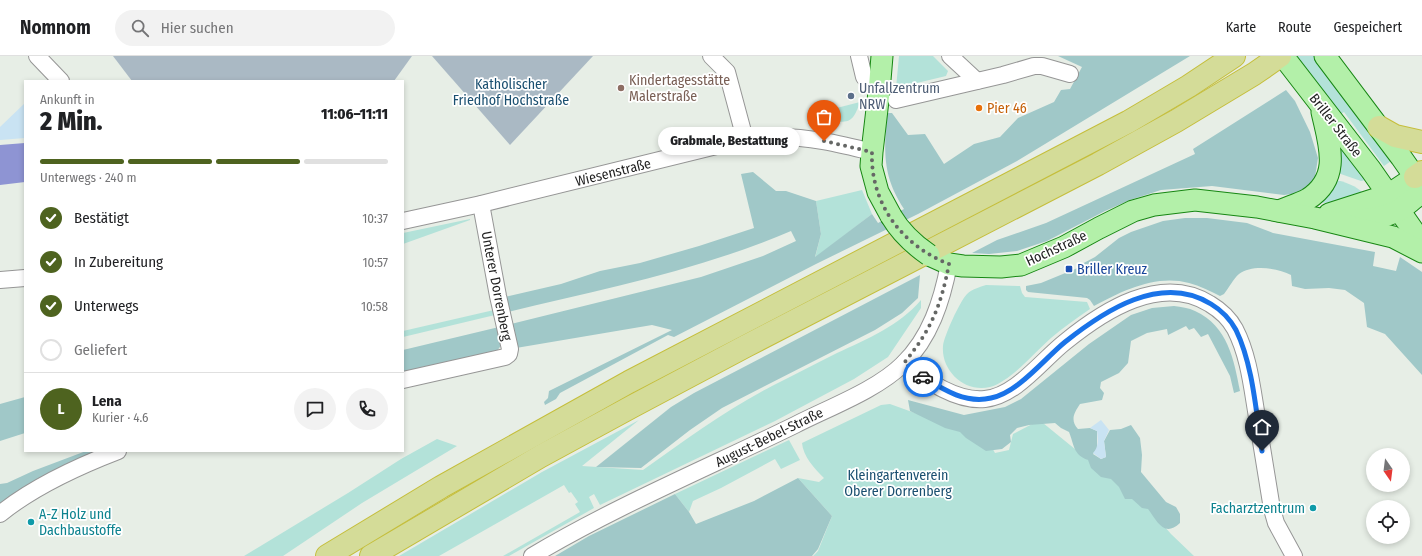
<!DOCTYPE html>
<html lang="de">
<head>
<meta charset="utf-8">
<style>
	:root { --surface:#fff; --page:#f2f2f2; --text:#202124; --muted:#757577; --line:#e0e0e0; --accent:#4e631f }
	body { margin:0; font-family:"Fira Sans Condensed",sans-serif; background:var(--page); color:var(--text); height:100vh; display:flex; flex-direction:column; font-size:15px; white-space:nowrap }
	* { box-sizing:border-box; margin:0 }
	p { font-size:13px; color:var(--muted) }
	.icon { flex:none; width:22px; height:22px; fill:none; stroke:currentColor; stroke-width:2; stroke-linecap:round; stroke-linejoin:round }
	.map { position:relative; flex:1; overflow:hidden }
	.side { position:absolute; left:24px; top:24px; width:380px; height:372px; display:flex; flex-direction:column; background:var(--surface); border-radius:0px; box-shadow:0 2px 6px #0003 }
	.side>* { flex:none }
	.needle { width:26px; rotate:166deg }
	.tools { position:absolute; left:1366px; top:392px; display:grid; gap:8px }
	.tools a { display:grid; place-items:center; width:44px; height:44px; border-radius:50%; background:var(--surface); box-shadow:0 2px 6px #0003; font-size:20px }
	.pin { position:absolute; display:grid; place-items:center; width:34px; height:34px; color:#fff; margin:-41px -17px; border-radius:50% 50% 50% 0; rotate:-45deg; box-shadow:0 0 4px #0007 }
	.pin .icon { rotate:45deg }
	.courier { position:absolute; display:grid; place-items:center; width:40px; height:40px; margin:-20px; border:3px solid #1a73e8; border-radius:50%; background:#fff; color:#222; box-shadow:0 1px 5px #0007 }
	.bubble { position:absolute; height:28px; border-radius:14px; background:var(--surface); box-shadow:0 2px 6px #0003; font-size:13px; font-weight:800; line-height:28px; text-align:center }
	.overview em { font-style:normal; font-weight:800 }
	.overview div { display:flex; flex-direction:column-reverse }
	.overview { display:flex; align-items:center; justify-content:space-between; height:68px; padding:0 16px }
	h1 { font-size:26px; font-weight:800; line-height:30px }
	.bar { display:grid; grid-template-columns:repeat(4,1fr); gap:6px 4px; align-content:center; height:48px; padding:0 16px }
	.bar i { height:5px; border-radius:3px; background:var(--line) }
	.bar .active { background:var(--accent) }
	.bar p { grid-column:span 4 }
	.line { display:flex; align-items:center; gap:10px; padding:0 16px; border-top:1px solid var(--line) }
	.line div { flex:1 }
	.round { display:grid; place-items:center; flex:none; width:42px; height:42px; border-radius:21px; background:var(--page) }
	ol { padding:0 16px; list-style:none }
	li { display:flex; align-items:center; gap:12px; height:44px }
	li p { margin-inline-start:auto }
	li .icon { padding:4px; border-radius:50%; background:var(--accent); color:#fff; stroke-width:4 }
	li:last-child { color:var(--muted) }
	li i { width:22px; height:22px; border:2px solid var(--line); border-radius:50% }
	header { display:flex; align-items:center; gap:24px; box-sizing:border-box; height:56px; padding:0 20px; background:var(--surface); border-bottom:1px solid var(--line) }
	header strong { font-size:19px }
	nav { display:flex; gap:22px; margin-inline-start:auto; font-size:14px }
	.search { width:280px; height:36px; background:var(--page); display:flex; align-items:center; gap:10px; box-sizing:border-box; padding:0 14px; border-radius:22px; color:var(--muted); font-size:15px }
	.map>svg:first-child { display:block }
	.grass { fill:#b3e2d9 }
	.forest { fill:#a0c8c8 }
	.cemetery { fill:#aab9c4 }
	.park { fill:#c9e3f3 }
	.pitch { fill:#8e94d3 }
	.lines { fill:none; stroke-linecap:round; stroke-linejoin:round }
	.minor-casing { stroke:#969696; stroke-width:18 }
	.major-casing { stroke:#178713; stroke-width:23 }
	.highway-casing { stroke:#c5be3b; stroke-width:24 }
	.minor { stroke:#fff; stroke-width:16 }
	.major { stroke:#b3f0a9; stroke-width:21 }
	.highway { stroke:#d4dc98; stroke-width:22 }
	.major-bridge-casing { stroke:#178713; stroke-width:23; stroke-linecap:butt }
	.major-bridge { stroke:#b3f0a9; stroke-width:21 }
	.done { stroke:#656765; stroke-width:4; stroke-dasharray:0 7.2 }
	.route { stroke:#1a73e8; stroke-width:5 }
	.education-dot { fill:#8d6e63; stroke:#fff; stroke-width:1.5 }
	.service-dot { fill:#5c6f8a; stroke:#fff; stroke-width:1.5 }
	.food-dot { fill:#e8710a; stroke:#fff; stroke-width:1.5 }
	.transit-dot { fill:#1a4fb4; stroke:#fff; stroke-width:1.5 }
	.culture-dot { fill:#0f9aa8; stroke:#fff; stroke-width:1.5 }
	.labels { text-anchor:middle; stroke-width:3.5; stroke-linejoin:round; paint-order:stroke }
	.education-label { font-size:14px; fill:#785e54; stroke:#fff; text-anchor:start }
	.park-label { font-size:14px; fill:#1a4f70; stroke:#fff }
	.service-label { font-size:14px; fill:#4e5e75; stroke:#fff; text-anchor:start }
	.food-label { font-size:14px; fill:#c56008; stroke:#fff; text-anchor:start }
	.street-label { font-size:14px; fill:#1f1f1f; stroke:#fff }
	.transit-label { font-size:14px; fill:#164399; stroke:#fff; text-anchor:start }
	.culture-label { font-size:14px; fill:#0d838f; stroke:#fff; text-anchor:end }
</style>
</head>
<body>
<header>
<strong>Nomnom</strong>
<div class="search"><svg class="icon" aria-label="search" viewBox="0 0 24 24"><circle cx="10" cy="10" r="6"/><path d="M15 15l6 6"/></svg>Hier suchen</div>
<nav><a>Karte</a><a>Route</a><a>Gespeichert</a></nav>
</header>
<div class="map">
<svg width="1422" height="500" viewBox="0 0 1422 500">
	<rect width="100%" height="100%" fill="#e7eee6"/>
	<!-- grass -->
	<g class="grass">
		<polygon points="899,0 933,0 948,15 946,20 896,32"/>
		<polygon points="1297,0 1316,0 1394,103 1384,110 1344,56 1341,58"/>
		<path d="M860,46C852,69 849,66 827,65L825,55Z"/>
		<polygon points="1338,92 1342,92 1366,124 1361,125 1335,116"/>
		<path d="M1332,123C1345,126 1356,129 1365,139L1338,146L1320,147Z"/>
		<polygon points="862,134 872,158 815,202 821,178 816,145"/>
		<polygon points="470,163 470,164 403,188 403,177"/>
		<path d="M986,229L1020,230L1022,237L1025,241L1087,246L1090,253C1077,262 1064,271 1051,282C1035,296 1011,325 990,331C965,337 941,315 943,290C944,280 960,245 967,238C972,233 980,231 986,229Z"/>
		<path d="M921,244V252L888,301L854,323L775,365L600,449L594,438L589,441L594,452L509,500H503L580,456L575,448L578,446L571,436L569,437L564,429L439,500H399L542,416L639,364L582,410L643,414C685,384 726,354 772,330C794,319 815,308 837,297C867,283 899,270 921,244Z"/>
		<polygon points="494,254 495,259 403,281 403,275"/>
		<path d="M890,348L987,383L995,397L1009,394L1013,378L1036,366L1043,367L1151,455L1171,478L1194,500H813L818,495L832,460L798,422L819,426L824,422C814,412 803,400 802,387L881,349Z"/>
		<polygon points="437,383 457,390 362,447 283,500 244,500 348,437 401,403"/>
		<polygon points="789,384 800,404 781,413 775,403 721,432 693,445 689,456 675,438"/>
	</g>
	<!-- forest -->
	<g class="forest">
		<path d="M1058,0H1190L1017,105L918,158L816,208L674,281L668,279L560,337L556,343L545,349L544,346L548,342L549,335L672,274L652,269L516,292L511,268L701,221L763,200L796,185L791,175C700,214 603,233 508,256L505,241L561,228L600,215L640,207L699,190L754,172L741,118L753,116L776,135H786L816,145L821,178L815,201L872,158L878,167L904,153C882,119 884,96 887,57H892L908,79L925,78L944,108L974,88L1000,81L1018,62L1054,46L1061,34L1070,33L1082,11Z"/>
		<polygon points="1286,34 1295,45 1310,76 1318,102 1315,121 1311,130 1299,137 1284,139 1212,130 1161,134 1130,144 1105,155 1047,185 1017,195 989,198 972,197 997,184 1046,167 1195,98 1193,93"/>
		<path d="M1185,162H1207L1247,167L1273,177L1375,196L1373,210L1396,215L1400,201L1422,216V319L1385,278L1367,271L1364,247L1345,234L1329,232L1305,233L1292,230L1291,219C1278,212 1252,208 1239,218C1233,223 1229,232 1224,238L1220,240C1210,235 1200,230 1189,227C1156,218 1122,235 1094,250L1090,244L1087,242L1028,236L1026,234V230L1041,227L1080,211V209L1095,201L1119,182L1131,176L1163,165Z"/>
		<polygon points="920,219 918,242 902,257 875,274 722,352 690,374 641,412 596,411 671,351 694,337"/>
		<path d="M1174,250C1181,251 1189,252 1195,255C1228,270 1234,304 1240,335L1234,337L1230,320L1208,278L1201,281L1194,272L1189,274L1186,270L1168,279L1167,273L1147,277L1131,285L1128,307L1119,317L1101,326L1100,332L1104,337L1102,344L1080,348C1074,357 1070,364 1078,373L1090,372L1097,375V393L1093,398L1101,403L1106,401L1104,385L1110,374L1121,373L1131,369L1140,382L1142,399L1141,416L1166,446L1176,451L1180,458V467C1164,482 1157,465 1148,453L1142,452L1132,443H1125L1119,431L1111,423L1101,421L1091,412L1088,404C1073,399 1074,388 1069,376L1061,372L1055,367L1029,369L1017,372L1010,379L1011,386L1002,393L986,395L966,382L960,376L945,372L910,355L908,344L964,359L1005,351L1021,343L1089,288L1131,259L1152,252Z"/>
		<polygon points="499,271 502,288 497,295 403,318 403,294"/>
		<polygon points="25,341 25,377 0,385 0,348"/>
		<polygon points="86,395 108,395 0,450 0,428 7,427 33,415"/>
		<polygon points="798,422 832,460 818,493 812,500 555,500 589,480 675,438 689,456 696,468 754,445"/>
	</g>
	<!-- cemetery -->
	<g class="cemetery">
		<polygon points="113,0 412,0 394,25 132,25"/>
		<polygon points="432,0 593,0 510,89"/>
	</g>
	<!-- park -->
	<g class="park">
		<polygon points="25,47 25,82 0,84 0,71"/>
		<path d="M1101,364L1109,374L1104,385L1106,401L1101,403L1093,397C1099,391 1098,383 1097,375L1090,372Z"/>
	</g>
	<!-- pitch -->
	<polygon class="pitch" points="25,87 25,126 0,129 0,89"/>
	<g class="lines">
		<!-- minor casing -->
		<g class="minor-casing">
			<g id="minor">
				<polyline points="37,0 61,25"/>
				<polyline points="711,0 727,16 745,83"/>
				<polyline points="859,0 864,21 879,36"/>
				<polyline points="950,0 977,25"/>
				<polyline points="896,44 1003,19 1034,10 1042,10 1070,18"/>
				<path d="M403,165L481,148L745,83C755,82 764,81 773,81C807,80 840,88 872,96"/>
				<polyline points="0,224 25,222"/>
				<path d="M904,307C927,324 955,346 985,343C1016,340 1042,304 1065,286C1103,255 1161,217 1210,248C1220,254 1229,262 1235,273C1249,300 1252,332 1257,361C1262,392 1267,423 1272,453L1276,467L1294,500"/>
				<polyline points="403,324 505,301 509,298 510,293 498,240 481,148"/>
				<path d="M0,458C32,432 79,410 118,395"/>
				<path d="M532,500C616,450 707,412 795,369C828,352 877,334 903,308C930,282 942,245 949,208"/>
			</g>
		</g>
		<!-- major casing -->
		<g class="major-casing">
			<g id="major">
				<polyline points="882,0 879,36 872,96 871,110 878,136 891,160"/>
				<polyline points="1283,0 1371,114 1422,187"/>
				<polyline points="1325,0 1401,101 1422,131"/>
				<path d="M1279,155C1288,151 1299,148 1308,143C1342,121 1329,88 1322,56"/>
				<polyline points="1329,158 1388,139 1415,121"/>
				<path d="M1346,164C1364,164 1383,163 1399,154C1407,149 1414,142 1422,137"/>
				<polyline points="929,199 949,208 963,210 1001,211 1021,209 1064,191 1099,172 1133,155 1154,149 1195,144 1257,151 1315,162 1393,181 1422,196"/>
			</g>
		</g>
		<!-- highway casing -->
		<g class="highway-casing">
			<g id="highway">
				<polyline points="1379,71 1395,80 1422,86"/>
				<polyline points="1415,121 1422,116"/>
				<polyline points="327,500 441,431 629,326 1128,66 1189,30 1234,0"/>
				<polyline points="371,500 541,400 633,350 746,290 1098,108 1176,65 1254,18 1280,0"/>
			</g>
		</g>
		<!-- minor -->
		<use href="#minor" class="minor"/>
		<!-- major -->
		<use href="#major" class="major"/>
		<!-- highway -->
		<use href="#highway" class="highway"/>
		<!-- major-bridge casing -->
		<g class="major-bridge-casing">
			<path id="major-bridge" d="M891,160C901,177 913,188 929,199"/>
		</g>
		<!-- major-bridge -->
		<use href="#major-bridge" class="major-bridge"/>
	</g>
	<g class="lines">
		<!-- done -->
		<path class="done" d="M824,85L872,96C870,147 902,190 949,208C941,250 931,274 904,307L923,321"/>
		<!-- route -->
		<path class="route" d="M923,321C944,334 966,348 991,342C1019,336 1044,303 1065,286C1104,255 1161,217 1211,248C1221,254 1230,263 1236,274C1253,309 1256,356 1262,395"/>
	</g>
	<!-- markers -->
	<circle class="education-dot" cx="621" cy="32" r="4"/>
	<circle class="service-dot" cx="851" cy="40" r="4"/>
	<circle class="food-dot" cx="979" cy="52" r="4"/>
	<rect class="transit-dot" x="1065" y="209" width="8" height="8" rx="2"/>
	<g class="culture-dot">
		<circle cx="1313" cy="452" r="4"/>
		<circle cx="31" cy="466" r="4"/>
	</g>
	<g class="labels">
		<!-- education labels -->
		<g class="education-label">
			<text x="629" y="29">Kindertagesstätte<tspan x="629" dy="16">Malerstraße</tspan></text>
		</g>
		<!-- park labels -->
		<g class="park-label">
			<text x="511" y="33">Katholischer<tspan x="511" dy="16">Friedhof Hochstraße</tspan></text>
			<text x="898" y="424">Kleingartenverein<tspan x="898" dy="16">Oberer Dorrenberg</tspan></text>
		</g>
		<!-- service labels -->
		<g class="service-label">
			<text x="859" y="37">Unfallzentrum<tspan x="859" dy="16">NRW</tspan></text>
		</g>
		<!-- food labels -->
		<g class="food-label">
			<text x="987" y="57">Pier 46</text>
		</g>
		<!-- street labels -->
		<g class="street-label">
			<text transform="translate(1336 69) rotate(52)" y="5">Briller Straße</text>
			<text transform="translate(613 116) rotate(-14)" y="5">Wiesenstraße</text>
			<text transform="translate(1056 192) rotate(-25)" y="5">Hochstraße</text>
			<text transform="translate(497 230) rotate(79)" y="5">Unterer Dorrenberg</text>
			<text transform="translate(769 381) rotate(-26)" y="5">August-Bebel-Straße</text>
		</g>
		<!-- transit labels -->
		<g class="transit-label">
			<text x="1077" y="218">Briller Kreuz</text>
		</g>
		<!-- culture labels -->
		<g class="culture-label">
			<text x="1305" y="457">Facharztzentrum</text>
			<text x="39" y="463" text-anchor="start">A-Z Holz und<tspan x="39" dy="16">Dachbaustoffe</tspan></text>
		</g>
	</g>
</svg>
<div class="tools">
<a><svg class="needle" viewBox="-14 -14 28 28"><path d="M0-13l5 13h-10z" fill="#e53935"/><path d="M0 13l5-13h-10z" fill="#757577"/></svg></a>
<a><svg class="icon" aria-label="locate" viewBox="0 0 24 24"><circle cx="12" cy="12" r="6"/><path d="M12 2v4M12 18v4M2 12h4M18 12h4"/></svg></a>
</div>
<div class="pin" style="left:824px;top:85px;background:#ea580c"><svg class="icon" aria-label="bag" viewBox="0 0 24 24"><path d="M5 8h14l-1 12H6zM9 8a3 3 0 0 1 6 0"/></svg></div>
<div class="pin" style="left:1262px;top:395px;background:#1f2937"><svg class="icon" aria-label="home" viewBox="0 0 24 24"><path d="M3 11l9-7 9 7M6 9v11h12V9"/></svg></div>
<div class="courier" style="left:923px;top:321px"><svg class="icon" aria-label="car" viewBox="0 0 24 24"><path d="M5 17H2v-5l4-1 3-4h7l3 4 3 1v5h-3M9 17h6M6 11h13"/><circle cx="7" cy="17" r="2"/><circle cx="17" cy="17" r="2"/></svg></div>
<div class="bubble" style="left:658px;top:71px;width:142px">Grabmale, Bestattung</div>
<section class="side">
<div class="overview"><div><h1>2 Min.</h1><p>Ankunft in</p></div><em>11:06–11:11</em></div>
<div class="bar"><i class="active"></i><i class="active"></i><i class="active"></i><i></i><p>Unterwegs · 240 m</p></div>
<ol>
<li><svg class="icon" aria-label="check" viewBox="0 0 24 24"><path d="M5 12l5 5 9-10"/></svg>Bestätigt<p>10:37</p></li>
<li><svg class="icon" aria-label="check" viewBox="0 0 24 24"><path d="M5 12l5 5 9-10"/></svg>In Zubereitung<p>10:57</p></li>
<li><svg class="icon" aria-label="check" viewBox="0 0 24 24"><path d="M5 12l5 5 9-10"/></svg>Unterwegs<p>10:58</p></li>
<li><i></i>Geliefert</li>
</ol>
<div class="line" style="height:72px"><b class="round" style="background:var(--accent);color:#fff">L</b><div><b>Lena</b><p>Kurier · 4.6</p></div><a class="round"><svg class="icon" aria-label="chat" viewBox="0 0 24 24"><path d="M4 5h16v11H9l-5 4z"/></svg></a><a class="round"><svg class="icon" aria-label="phone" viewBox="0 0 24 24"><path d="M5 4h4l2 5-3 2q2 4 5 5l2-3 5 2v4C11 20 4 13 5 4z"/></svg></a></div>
</section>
</div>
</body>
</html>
